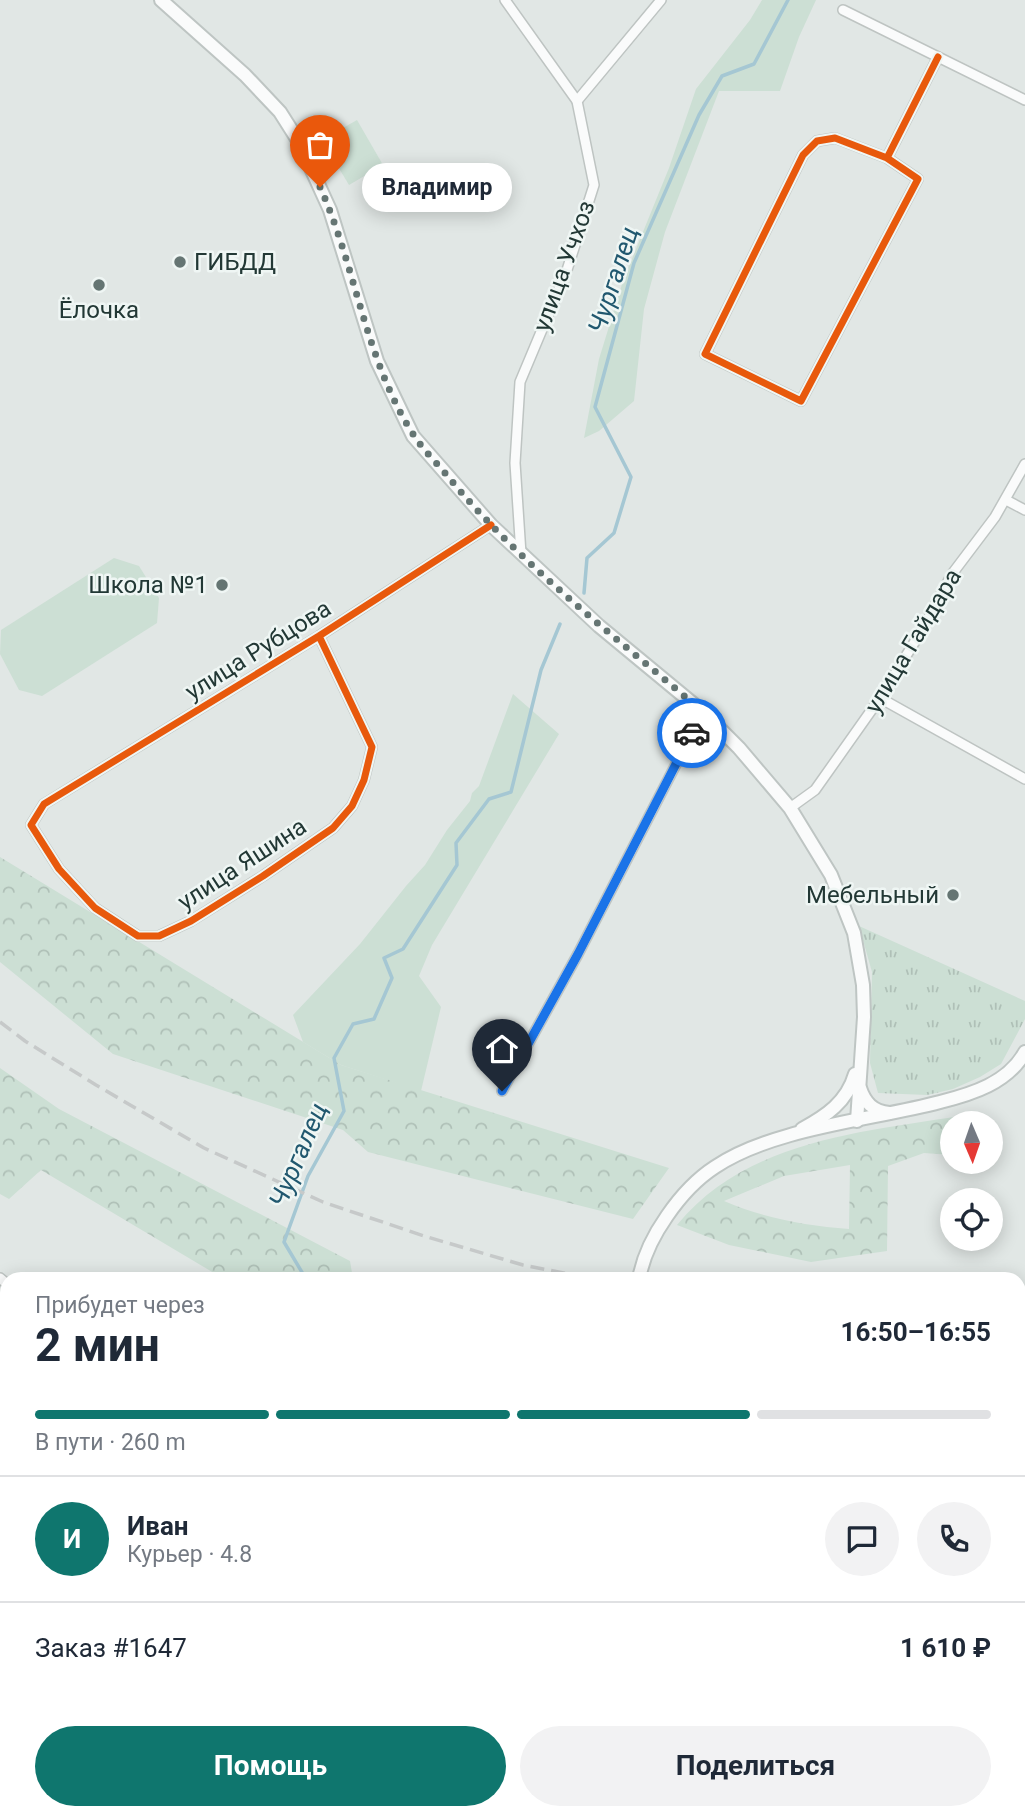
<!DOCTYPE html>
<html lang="ru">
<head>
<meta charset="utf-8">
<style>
	:root { --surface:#fff; --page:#f2f2f3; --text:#1f2937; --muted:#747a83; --line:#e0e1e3; --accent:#0f766e }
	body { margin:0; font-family:Roboto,sans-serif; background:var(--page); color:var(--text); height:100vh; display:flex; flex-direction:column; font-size:26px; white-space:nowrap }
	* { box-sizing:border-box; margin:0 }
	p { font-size:23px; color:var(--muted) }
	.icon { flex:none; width:38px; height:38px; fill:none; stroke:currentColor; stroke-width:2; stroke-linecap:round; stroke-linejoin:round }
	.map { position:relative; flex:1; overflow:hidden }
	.sheet { position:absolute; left:0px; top:1272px; width:1026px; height:548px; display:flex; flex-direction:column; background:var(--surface); border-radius:21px 21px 0 0; box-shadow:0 4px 18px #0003 }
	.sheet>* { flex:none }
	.needle { width:46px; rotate:178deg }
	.controls { position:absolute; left:940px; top:1111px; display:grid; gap:14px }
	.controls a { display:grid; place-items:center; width:63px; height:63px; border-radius:50%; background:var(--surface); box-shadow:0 4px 18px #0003; font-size:35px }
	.pin { position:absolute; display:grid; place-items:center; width:60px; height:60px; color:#fff; margin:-72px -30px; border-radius:50% 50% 50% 0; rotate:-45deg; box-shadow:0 0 7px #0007 }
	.pin .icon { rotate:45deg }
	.courier { position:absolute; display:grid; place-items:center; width:70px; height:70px; margin:-35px; border:5px solid #1a73e8; border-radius:50%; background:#fff; color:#222; box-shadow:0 2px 9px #0007 }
	.bubble { position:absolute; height:49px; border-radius:24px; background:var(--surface); box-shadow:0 4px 18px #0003; font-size:23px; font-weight:700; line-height:49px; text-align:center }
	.summary em { font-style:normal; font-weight:700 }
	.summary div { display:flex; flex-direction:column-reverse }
	.summary { display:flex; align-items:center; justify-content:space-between; height:119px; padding:0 35px }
	h1 { font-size:46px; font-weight:700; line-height:52px }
	.bar { display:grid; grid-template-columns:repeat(4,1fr); gap:10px 7px; align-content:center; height:84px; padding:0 35px }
	.bar i { height:9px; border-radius:5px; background:var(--line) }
	.bar .active { background:var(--accent) }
	.bar p { grid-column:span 4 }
	.line { display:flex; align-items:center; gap:18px; padding:0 35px; border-top:2px solid var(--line) }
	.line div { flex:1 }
	.round { display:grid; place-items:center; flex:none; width:74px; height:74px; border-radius:37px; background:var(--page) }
	.cta { display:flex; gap:14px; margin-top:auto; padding:14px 35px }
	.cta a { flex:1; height:80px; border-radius:42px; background:var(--accent); color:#fff; font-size:28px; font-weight:700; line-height:80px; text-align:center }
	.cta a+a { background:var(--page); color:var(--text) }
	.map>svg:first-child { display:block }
	.grass { fill:#ccdfd4 }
	.forest { fill:url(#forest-crowns); fill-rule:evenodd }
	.park { fill:url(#park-tufts) }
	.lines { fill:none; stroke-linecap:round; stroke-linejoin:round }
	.stream { stroke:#a5c7d3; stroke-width:3.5 }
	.street-casing { stroke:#bec4c2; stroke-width:12 }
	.secondary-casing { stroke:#bec5c3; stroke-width:16 }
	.street { stroke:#fafbfb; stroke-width:9 }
	.secondary { stroke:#fafbfb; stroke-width:12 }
	.rail { stroke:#c6c9c9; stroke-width:3.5; stroke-dasharray:14 7; stroke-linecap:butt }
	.cycleway-casing { stroke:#eff6f4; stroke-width:11 }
	.cycleway { stroke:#e8590c; stroke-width:7 }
	.done { stroke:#657573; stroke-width:7; stroke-dasharray:0 12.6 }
	.route { stroke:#1a73e8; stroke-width:9 }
	.poi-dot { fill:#657573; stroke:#eff6f4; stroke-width:2.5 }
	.labels { text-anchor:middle; stroke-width:5; stroke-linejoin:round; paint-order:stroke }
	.poi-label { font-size:24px; fill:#223835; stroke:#eff6f4; text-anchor:end }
	.street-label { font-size:24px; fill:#223835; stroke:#eff6f4 }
	.water-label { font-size:26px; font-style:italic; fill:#21586f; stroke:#eff6f4 }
</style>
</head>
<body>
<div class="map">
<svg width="1025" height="1819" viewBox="0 0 1025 1819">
	<defs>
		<pattern id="forest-crowns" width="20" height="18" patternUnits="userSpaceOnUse" patternTransform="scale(1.75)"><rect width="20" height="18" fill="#ccdfd4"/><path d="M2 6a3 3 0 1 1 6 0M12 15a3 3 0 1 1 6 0" fill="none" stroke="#afc0b7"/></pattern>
		<pattern id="park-tufts" width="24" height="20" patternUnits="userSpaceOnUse" patternTransform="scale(1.75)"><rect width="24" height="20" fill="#ccdfd4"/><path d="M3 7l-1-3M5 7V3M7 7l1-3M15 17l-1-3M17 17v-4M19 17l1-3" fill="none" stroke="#afc0b7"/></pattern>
	</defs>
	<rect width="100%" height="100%" fill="#e1e7e5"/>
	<!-- grass -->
	<g class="grass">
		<polygon points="762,0 816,0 799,37 780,91 719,91 665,232 644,309 634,401 599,431 584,438 599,359 623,281 669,168 696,89 750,20"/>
		<polygon points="357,120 383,165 349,185 322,140"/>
		<polygon points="114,558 139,566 159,598 157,623 42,696 19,690 0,654 1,630"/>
		<polygon points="513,694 559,734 432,945 419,976 441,1007 421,1091 341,1065 303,1042 293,1015 360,944 406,886 425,865 447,830 470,801 472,793 479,786"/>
	</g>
	<!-- forest -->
	<g class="forest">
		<polygon points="0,857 341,1065 669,1168 633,1219 368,1152 343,1130 113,1054 0,962"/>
		<polygon points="0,1068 59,1109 350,1261 353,1279 224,1279 41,1170 9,1199 0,1194"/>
		<path d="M960,1116V1123L952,1124V1155L924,1153L888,1166L887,1251L811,1262L729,1245L677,1225C746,1141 860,1132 960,1116ZM850,1165L849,1229C806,1226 763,1218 724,1201L784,1176Z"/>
	</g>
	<!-- park -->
	<polygon class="park" points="859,926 1025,1001 1025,1019 1001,1064 980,1077 953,1089 927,1095 878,1093 870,1063 872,972"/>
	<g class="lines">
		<!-- stream -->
		<g class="stream">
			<polyline points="584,593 587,558 614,533 631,477 595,407 634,263 699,115 722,76 754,64 788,0"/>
			<polyline points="306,1279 284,1242 308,1176 344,1111 334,1058 353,1024 374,1019 392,978 384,958 403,949 457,865 456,843 489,799 511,792 541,670 560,624"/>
			<polyline points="0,1774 7,1764"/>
		</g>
		<!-- street casing -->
		<g class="street-casing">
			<g id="street">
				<polyline points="505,0 577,101 594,185 567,270 520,382 515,463 521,554"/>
				<polyline points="843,10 1025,100"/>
				<polyline points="577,101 661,0"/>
				<polyline points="887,158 835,138 817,141 803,155 705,354 801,401 918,179 887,158 938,57"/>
				<polyline points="1006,500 1025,510"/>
				<polyline points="319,636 372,747 364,780 352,806 333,828 263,876 191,921 159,936 138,936 95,908 59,869 31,825 44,804 319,636 491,525"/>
				<polyline points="880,698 1025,779"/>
				<polyline points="790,808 815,790 880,698 922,630 952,574 995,517 1025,464"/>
				<polyline points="502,1091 578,954 703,712"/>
				<polyline points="0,1278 7,1284"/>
				<polyline points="0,1657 7,1666"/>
				<polyline points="452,1813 467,1819"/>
				<polyline points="864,1813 866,1819"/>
				<polyline points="883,1813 886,1819"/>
			</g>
		</g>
		<!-- secondary casing -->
		<g class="secondary-casing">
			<g id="secondary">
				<polyline points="161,0 245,75 280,112 299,142 330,210 377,361 413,436 491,525 599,626 703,712 739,748 790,808 831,875 854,933 863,985 864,1017 857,1121"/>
				<path d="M860,1088C865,1103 873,1111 889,1113"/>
				<path d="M802,1129C826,1116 847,1102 855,1074"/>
				<path d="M639,1279C643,1256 653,1236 667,1216C680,1197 695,1180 715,1167C773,1128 872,1120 940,1102C972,1094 1008,1083 1025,1052"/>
				<polyline points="1018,1416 1025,1417"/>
				<polyline points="1018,1738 1025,1738"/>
				<polyline points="633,1819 636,1813"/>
				<polyline points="849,1819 851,1813"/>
			</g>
		</g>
		<!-- street -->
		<use href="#street" class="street"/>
		<!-- secondary -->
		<use href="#secondary" class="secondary"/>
		<!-- rail -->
		<g class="rail">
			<polyline points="0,1022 25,1041 96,1085 204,1148 323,1202 424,1236 523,1265 594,1279"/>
			<polyline points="1018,1306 1025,1306"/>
		</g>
		<!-- cycleway casing -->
		<g class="cycleway-casing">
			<g id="cycleway">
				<polyline points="887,158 835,138 817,141 803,155 705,354 801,401 918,179 887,158 938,57"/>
				<polyline points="319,636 372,747 364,780 352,806 333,828 263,876 191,921 159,936 138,936 95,908 59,869 31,825 44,804 319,636 491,525"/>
			</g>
		</g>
		<!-- cycleway -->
		<use href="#cycleway" class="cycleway"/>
	</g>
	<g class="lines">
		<!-- done -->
		<path class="done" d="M320,187C356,267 365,359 413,434C423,450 438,464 450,479C523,567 616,637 703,712L692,733"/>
		<!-- route -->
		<polyline class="route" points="502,1091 578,954 692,733"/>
	</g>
	<!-- markers -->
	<g class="poi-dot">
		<circle cx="180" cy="262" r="7"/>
		<circle cx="99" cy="285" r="7"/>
		<circle cx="222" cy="585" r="7"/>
		<circle cx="953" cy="895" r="7"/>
	</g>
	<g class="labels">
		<!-- poi labels -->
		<g class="poi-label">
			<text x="194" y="270" text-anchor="start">ГИБДД</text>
			<text x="99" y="318" text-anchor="middle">Ёлочка</text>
			<text x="208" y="593">Школа №1</text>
			<text x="939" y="903">Мебельный</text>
		</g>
		<!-- street labels -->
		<g class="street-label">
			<text transform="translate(564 266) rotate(-70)" y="8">улица Учхоз</text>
			<text transform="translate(913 641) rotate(-59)" y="8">улица Гайдара</text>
			<text transform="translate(258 650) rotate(-32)" y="8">улица Рубцова</text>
			<text transform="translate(242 864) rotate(-33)" y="8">улица Яшина</text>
		</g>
		<!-- water labels -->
		<g class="water-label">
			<text transform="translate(613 280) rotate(-72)" y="9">Чургалец</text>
			<text transform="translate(298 1155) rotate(-67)" y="9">Чургалец</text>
		</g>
	</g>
</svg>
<div class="controls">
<a><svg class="needle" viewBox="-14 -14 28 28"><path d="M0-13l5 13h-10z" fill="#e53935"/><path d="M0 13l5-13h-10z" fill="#747a83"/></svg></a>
<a><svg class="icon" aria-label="locate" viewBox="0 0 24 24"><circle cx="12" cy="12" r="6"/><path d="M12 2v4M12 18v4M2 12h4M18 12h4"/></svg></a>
</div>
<div class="pin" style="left:320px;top:187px;background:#ea580c"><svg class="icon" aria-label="bag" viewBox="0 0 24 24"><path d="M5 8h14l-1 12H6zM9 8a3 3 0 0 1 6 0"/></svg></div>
<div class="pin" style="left:502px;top:1091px;background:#1f2937"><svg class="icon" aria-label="home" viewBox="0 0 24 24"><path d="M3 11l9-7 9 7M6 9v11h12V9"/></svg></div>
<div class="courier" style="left:692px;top:733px"><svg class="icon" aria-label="car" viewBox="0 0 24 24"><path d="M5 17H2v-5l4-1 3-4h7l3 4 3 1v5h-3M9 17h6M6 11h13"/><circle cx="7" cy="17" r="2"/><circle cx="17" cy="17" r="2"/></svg></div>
<div class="bubble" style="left:362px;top:163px;width:150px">Владимир</div>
<section class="sheet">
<div class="summary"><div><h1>2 мин</h1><p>Прибудет через</p></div><em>16:50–16:55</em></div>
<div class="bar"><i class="active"></i><i class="active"></i><i class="active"></i><i></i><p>В пути · 260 m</p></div>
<div class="line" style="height:126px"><b class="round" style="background:var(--accent);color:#fff">И</b><div><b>Иван</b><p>Курьер · 4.8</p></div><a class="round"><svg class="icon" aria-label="chat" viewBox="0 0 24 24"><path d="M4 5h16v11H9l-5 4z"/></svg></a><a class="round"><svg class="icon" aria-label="phone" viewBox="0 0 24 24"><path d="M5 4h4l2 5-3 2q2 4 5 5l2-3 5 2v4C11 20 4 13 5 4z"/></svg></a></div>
<div class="line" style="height:91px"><div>Заказ #1647</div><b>1 610 ₽</b></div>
<div class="cta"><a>Помощь</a><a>Поделиться</a></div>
</section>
</div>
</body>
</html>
